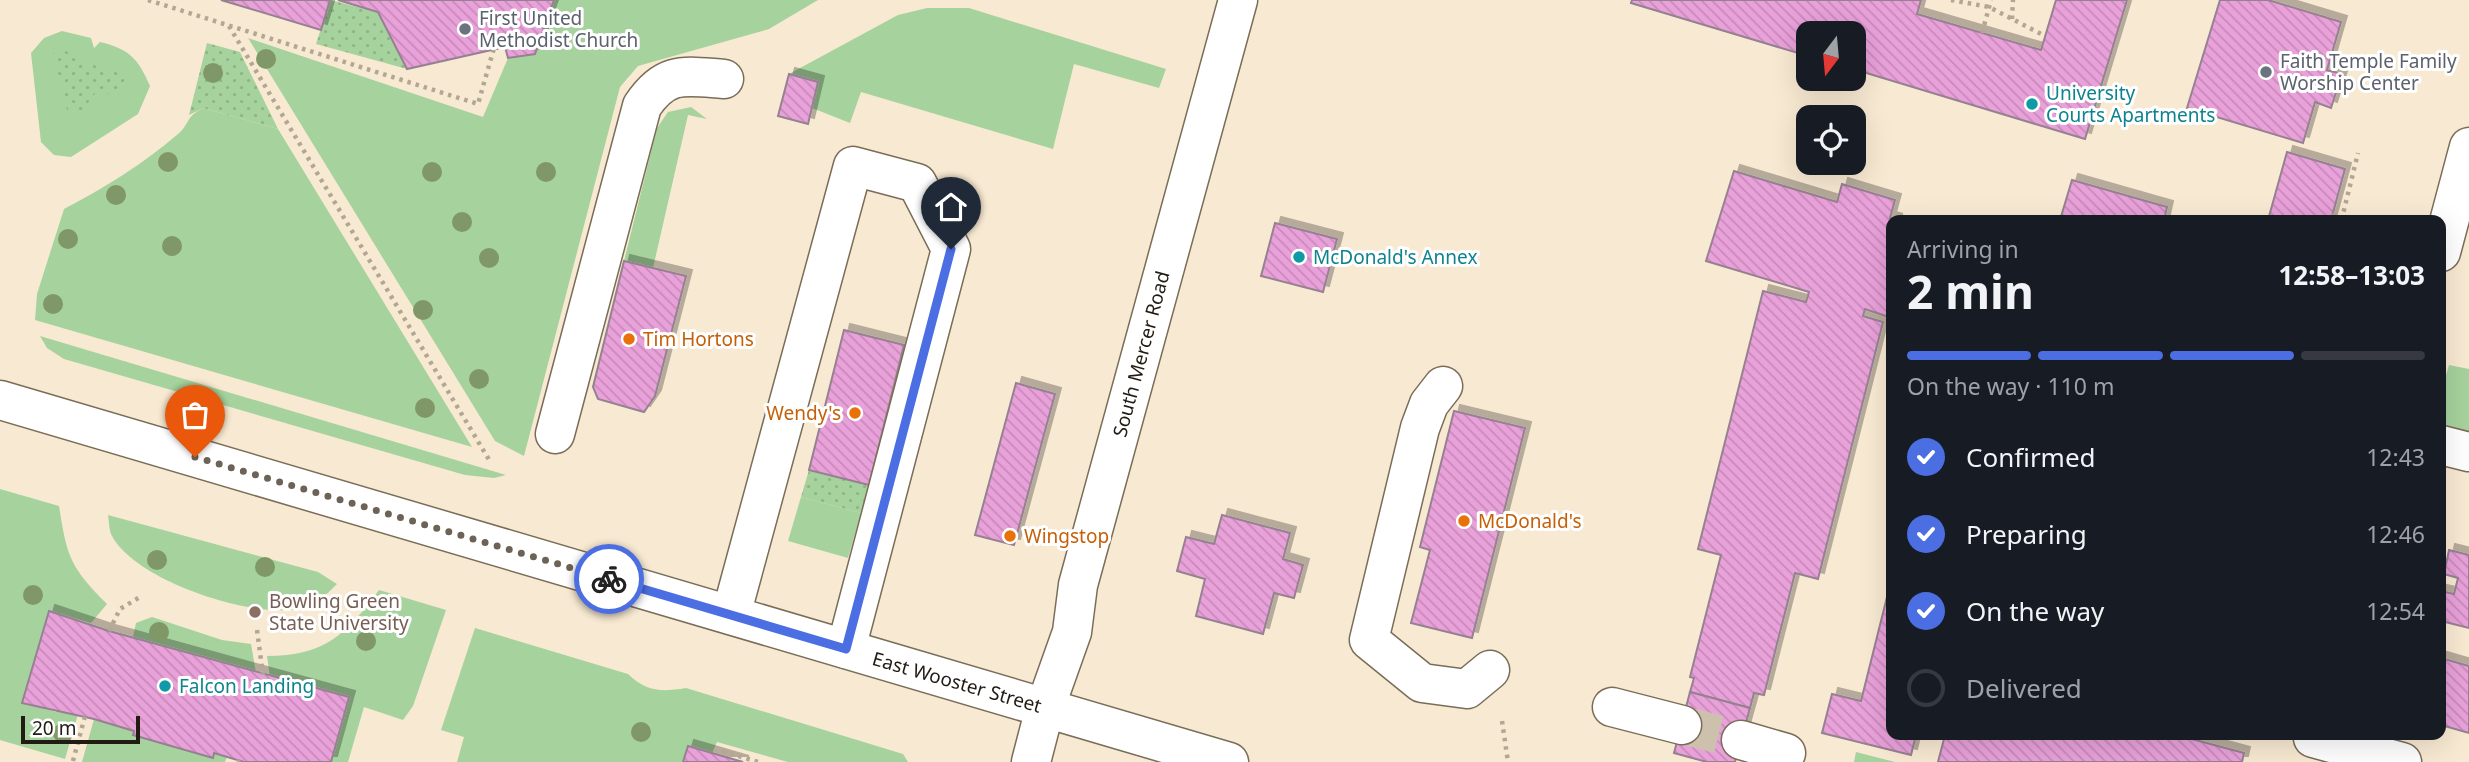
<!DOCTYPE html>
<html lang="en">
<head>
<meta charset="utf-8">
<style>
	:root { --surface:#171b24; --page:#20242c; --text:#f1f3f6; --muted:#9ea1a6; --line:#363941; --accent:#4b6fe2 }
	body { margin:0; font-family:"Noto Sans",sans-serif; background:var(--page); color:var(--text); height:100vh; display:flex; flex-direction:column; font-size:26px; white-space:nowrap }
	* { box-sizing:border-box; margin:0 }
	p { font-size:23px; color:var(--muted) }
	.icon { flex:none; width:38px; height:38px; fill:none; stroke:currentColor; stroke-width:2; stroke-linecap:round; stroke-linejoin:round }
	.map { position:relative; flex:1; overflow:hidden }
	.sheet { position:absolute; left:1886px; top:215px; width:560px; height:525px; display:flex; flex-direction:column; background:var(--surface); border-radius:14px; box-shadow:0 7px 28px #0002 }
	.sheet>* { flex:none }
	.needle { width:46px; rotate:196deg }
	.fabs { position:absolute; left:1796px; top:21px; display:grid; gap:14px }
	.fabs a { display:grid; place-items:center; width:70px; height:70px; border-radius:14px; background:var(--surface); box-shadow:0 7px 28px #0002; font-size:35px }
	.scale { position:absolute; left:21px; bottom:18px; width:119px; box-sizing:border-box; padding-left:7px; border:4px solid #211b13; border-top:0; font-size:19px; line-height:24px; white-space:nowrap; color:#211b13; -webkit-text-stroke:5px #fff; paint-order:stroke }
	.pin { position:absolute; display:grid; place-items:center; width:60px; height:60px; color:#fff; margin:-72px -30px; border-radius:50% 50% 50% 0; rotate:-45deg; box-shadow:0 0 7px #0007 }
	.pin .icon { rotate:45deg }
	.courier { position:absolute; display:grid; place-items:center; width:70px; height:70px; margin:-35px; border:5px solid #4b6fe2; border-radius:50%; background:#fff; color:#222; box-shadow:0 2px 9px #0007 }
	.head em { font-style:normal; font-weight:700 }
	.head div { display:flex; flex-direction:column-reverse }
	.head { display:flex; align-items:center; justify-content:space-between; height:119px; padding:0 21px }
	h1 { font-size:46px; font-weight:700; line-height:52px }
	.bar { display:grid; grid-template-columns:repeat(4,1fr); gap:10px 7px; align-content:center; height:84px; padding:0 21px }
	.bar i { height:9px; border-radius:5px; background:var(--line) }
	.bar .on { background:var(--accent) }
	.bar p { grid-column:span 4 }
	ol { padding:0 21px; list-style:none }
	li { display:flex; align-items:center; gap:21px; height:77px }
	li p { margin-inline-start:auto }
	li .icon { padding:7px; border-radius:50%; background:var(--accent); color:#fff; stroke-width:4 }
	li:last-child { color:var(--muted) }
	li i { width:38px; height:38px; border:4px solid var(--line); border-radius:50% }
	.map>svg:first-child { display:block }
	.grass { fill:#a6d29d }
	.park { fill:url(#park-dots) }
	.building { fill:url(#building-back-hatch); stroke:#968191; stroke-width:2; filter:url(#shadow) }
	.lines { fill:none; stroke-linecap:round; stroke-linejoin:round }
	.minor-tunnel { stroke:#cdc0ac; stroke-width:38; stroke-dasharray:38 19; stroke-linecap:butt }
	.minor-casing { stroke:#7a6d58; stroke-width:41 }
	.major-casing { stroke:#7a6d58; stroke-width:41 }
	.path { stroke:#b3a794; stroke-width:4.5; stroke-dasharray:3.5 5; stroke-linecap:butt }
	.minor { stroke:#fff; stroke-width:38 }
	.major { stroke:#fff; stroke-width:38 }
	.tree { fill:#809767 }
	.done { stroke:#6c6356; stroke-width:7; stroke-dasharray:0 12.6 }
	.route { stroke:#4b6fe2; stroke-width:9 }
	.worship-dot { fill:#6b7280; stroke:#fff; stroke-width:2.5 }
	.culture-dot { fill:#0f9aa8; stroke:#fff; stroke-width:2.5 }
	.food-dot { fill:#e8710a; stroke:#fff; stroke-width:2.5 }
	.education-dot { fill:#8d6e63; stroke:#fff; stroke-width:2.5 }
	.labels { text-anchor:middle; stroke-width:6; stroke-linejoin:round; paint-order:stroke }
	.worship-label { font-size:19px; fill:#5b616d; stroke:#fff; text-anchor:start }
	.culture-label { font-size:19px; fill:#0d838f; stroke:#fff; text-anchor:start }
	.food-label { font-size:19px; fill:#c56008; stroke:#fff; text-anchor:start }
	.street-label { font-size:19px; fill:#211b13; stroke:#fff }
	.education-label { font-size:19px; fill:#785e54; stroke:#fff; text-anchor:start }
</style>
</head>
<body>
<div class="map">
<svg width="2469" height="762" viewBox="0 0 2469 762">
	<defs>
		<pattern id="park-dots" width="8" height="8" patternUnits="userSpaceOnUse" patternTransform="scale(1.75)"><rect width="8" height="8" fill="#a6d29d"/><path d="M2 2h.1M6 6h.1" fill="none" stroke="#8fb486" stroke-width="1.8" stroke-linecap="round"/></pattern>
		<pattern id="building-back-hatch" width="6" height="6" patternUnits="userSpaceOnUse" patternTransform="scale(1.75)"><rect width="6" height="6" fill="#e9a1da"/><path d="M-1 5l2 2M0 0l6 6M5-1l2 2" fill="none" stroke="#c88aba"/></pattern>
		<filter id="shadow"><feDropShadow dx="6" dy="-6" stdDeviation="0" flood-color="#0004"/></filter>
	</defs>
	<rect width="100%" height="100%" fill="#f8e9d2"/>
	<!-- grass -->
	<g class="grass">
		<polygon points="554,0 818,0 769,29 638,66 620,87 524,456 495,441 248,38 483,117 508,58 535,54"/>
		<polygon points="927,8 969,8 1166,69 1159,88 1074,64 1053,149 861,92 850,123 812,108 818,82 789,74 898,15"/>
		<path d="M62,31L91,38L94,48L100,42C129,49 138,58 150,86L138,114L71,157L54,155L41,142L31,53L44,38Z"/>
		<polygon points="691,107 707,119 688,115 653,268 624,261 657,128 668,112"/>
		<path d="M203,108L278,129L472,447L35,320L37,294L64,209C104,188 143,164 178,134C190,124 185,117 203,108Z"/>
		<polygon points="40,336 506,475 494,478 465,475 64,359 47,348"/>
		<polygon points="2449,365 2469,369 2469,441 2441,431 2441,392"/>
		<path d="M0,489L59,506C67,557 70,567 107,604L91,623L49,611L23,702L56,712L58,709L78,714L65,759L0,740Z"/>
		<polygon points="801,497 861,513 848,558 788,541"/>
		<path d="M108,515L318,572L337,584C326,595 318,604 302,608C254,620 136,581 112,536C109,531 109,521 108,515Z"/>
		<path d="M379,590L446,610L413,706L403,720L364,707L348,762H331L349,697L270,677L267,656C324,656 346,635 379,590Z"/>
		<polygon points="152,617 222,640 251,644 256,673 133,637 136,623"/>
		<path d="M475,628L628,674C647,692 661,692 686,688L903,754L908,762H788L717,742L712,753L688,746L683,762H457L464,737L441,730Z"/>
		<polygon points="94,719 134,731 133,735 213,757 214,753 227,757 225,762 82,762"/>
		<polygon points="1856,752 1895,762 1854,762"/>
	</g>
	<!-- park -->
	<g class="park">
		<polygon points="330,0 378,12 407,69 316,44"/>
		<polygon points="207,43 240,52 278,129 203,108 189,115"/>
		<polygon points="60,48 90,64 124,73 131,84 113,94 96,92 83,110 67,110 62,82 50,56"/>
		<polygon points="809,470 869,485 861,513 801,497"/>
	</g>
	<!-- building -->
	<g class="building">
		<polygon points="221,0 330,0 321,30"/>
		<polygon points="338,0 554,0 535,54 508,58 505,47 407,69 378,12"/>
		<polygon points="1632,0 1921,0 1917,14 2041,50 2056,0 2127,0 2085,139 1853,69 1853,33 1808,33 1808,56 1631,3"/>
		<polygon points="2220,0 2268,0 2341,22 2327,70 2342,74 2331,108 2315,102 2303,143 2187,108"/>
		<polygon points="789,74 818,82 808,124 778,116"/>
		<polygon points="2287,152 2345,169 2331,220 2268,220"/>
		<polygon points="1734,171 1837,202 1842,184 1895,200 1890,218 1897,220 1892,220 1892,318 1865,309 1863,316 1883,322 1818,579 1795,573 1764,695 1754,693 1750,708 1690,692 1694,678 1690,677 1721,555 1698,549 1763,291 1806,302 1809,292 1706,261"/>
		<polygon points="2072,180 2167,207 2164,220 2060,220"/>
		<polygon points="1275,223 1337,239 1323,292 1261,276"/>
		<polygon points="624,261 686,276 655,396 644,412 598,399 593,387"/>
		<polygon points="844,330 904,345 869,485 809,470"/>
		<polygon points="1016,383 1055,394 1014,545 975,535"/>
		<polygon points="1454,411 1525,428 1472,638 1411,623 1430,550 1420,547"/>
		<polygon points="1222,515 1290,533 1283,559 1303,565 1294,598 1274,593 1263,634 1196,616 1205,579 1177,571 1186,537 1214,544"/>
		<polygon points="2449,550 2469,555 2469,628 2441,621 2441,591 2454,594 2458,578 2444,574"/>
		<polygon points="1892,577 1892,735 1916,735 1911,755 1822,733 1832,694 1861,701"/>
		<polygon points="49,611 109,631 349,697 331,762 244,762 214,753 213,758 133,735 134,731 94,719 22,703"/>
		<polygon points="2441,658 2469,666 2469,733 2441,725"/>
		<polygon points="1690,692 1750,708 1735,762 1707,762 1674,753"/>
		<polygon points="1945,735 2177,735 2244,753 2242,762 1938,762"/>
		<polygon points="688,746 712,753 743,762 683,762"/>
	</g>
	<g class="lines">
		<!-- minor-tunnel -->
		<polyline class="minor-tunnel" points="1682,725 1741,740"/>
		<!-- minor casing -->
		<g class="minor-casing">
			<g id="minor">
				<polyline points="2441,252 2469,147"/>
				<polyline points="1443,386 1429,404 1420,428 1369,640 1422,683 1467,689 1490,670"/>
				<path d="M555,434L642,106C666,70 685,76 724,79"/>
				<polyline points="2441,445 2469,452"/>
				<polyline points="731,615 853,166 917,183 951,249 846,649"/>
				<polyline points="1612,707 1682,725"/>
				<polyline points="1045,708 1072,632 1078,585 1238,0"/>
				<polyline points="2313,738 2402,762"/>
				<polyline points="1741,740 1786,753"/>
			</g>
		</g>
		<!-- major casing -->
		<g class="major-casing">
			<g id="major">
				<polyline points="0,400 1229,762"/>
				<polyline points="1031,762 1045,708"/>
			</g>
		</g>
		<!-- path -->
		<g class="path">
			<polyline points="148,0 478,104 494,48"/>
			<polyline points="1951,0 1989,7 2045,36"/>
			<polyline points="2012,19 2013,0"/>
			<polyline points="229,26 491,463"/>
			<polyline points="1982,33 1991,0"/>
			<polyline points="2332,215 2342,218 2358,153"/>
			<polyline points="257,630 263,675"/>
			<polyline points="109,631 120,609 140,597"/>
			<polyline points="1502,721 1508,762"/>
			<polyline points="722,751 758,762"/>
			<polyline points="73,761 85,716"/>
			<polyline points="238,762 239,760"/>
		</g>
		<!-- minor -->
		<use href="#minor" class="minor"/>
		<!-- major -->
		<use href="#major" class="major"/>
	</g>
	<!-- trees -->
	<g class="tree">
		<circle cx="266" cy="59" r="10"/>
		<circle cx="213" cy="73" r="10"/>
		<circle cx="168" cy="162" r="10"/>
		<circle cx="432" cy="172" r="10"/>
		<circle cx="546" cy="172" r="10"/>
		<circle cx="116" cy="195" r="10"/>
		<circle cx="462" cy="222" r="10"/>
		<circle cx="68" cy="239" r="10"/>
		<circle cx="172" cy="246" r="10"/>
		<circle cx="489" cy="258" r="10"/>
		<circle cx="53" cy="304" r="10"/>
		<circle cx="423" cy="310" r="10"/>
		<circle cx="479" cy="379" r="10"/>
		<circle cx="425" cy="408" r="10"/>
		<circle cx="157" cy="560" r="10"/>
		<circle cx="265" cy="567" r="10"/>
		<circle cx="33" cy="595" r="10"/>
		<circle cx="159" cy="632" r="10"/>
		<circle cx="366" cy="641" r="10"/>
		<circle cx="641" cy="732" r="10"/>
		<circle cx="63" cy="733" r="10"/>
	</g>
	<g class="lines">
		<!-- done -->
		<polyline class="done" points="195,457 609,579"/>
		<!-- route -->
		<polyline class="route" points="609,579 846,649 951,249"/>
	</g>
	<!-- markers -->
	<g class="worship-dot">
		<circle cx="465" cy="29" r="7"/>
		<circle cx="2266" cy="72" r="7"/>
	</g>
	<g class="culture-dot">
		<circle cx="2032" cy="104" r="7"/>
		<circle cx="1299" cy="257" r="7"/>
		<circle cx="165" cy="686" r="7"/>
	</g>
	<g class="food-dot">
		<circle cx="629" cy="339" r="7"/>
		<circle cx="855" cy="413" r="7"/>
		<circle cx="1464" cy="521" r="7"/>
		<circle cx="1010" cy="536" r="7"/>
	</g>
	<circle class="education-dot" cx="255" cy="612" r="7"/>
	<g class="labels">
		<!-- worship labels -->
		<g class="worship-label">
			<text x="479" y="25">First United<tspan x="479" dy="22">Methodist Church</tspan></text>
			<text x="2280" y="68">Faith Temple Family<tspan x="2280" dy="22">Worship Center</tspan></text>
		</g>
		<!-- culture labels -->
		<g class="culture-label">
			<text x="2046" y="100">University<tspan x="2046" dy="22">Courts Apartments</tspan></text>
			<text x="1313" y="264">McDonald's Annex</text>
			<text x="179" y="693">Falcon Landing</text>
		</g>
		<!-- food labels -->
		<g class="food-label">
			<text x="643" y="346">Tim Hortons</text>
			<text x="841" y="420" text-anchor="end">Wendy's</text>
			<text x="1478" y="528">McDonald's</text>
			<text x="1024" y="543">Wingstop</text>
		</g>
		<!-- street labels -->
		<g class="street-label">
			<text transform="translate(1141 354) rotate(-75)" y="7">South Mercer Road</text>
			<text transform="translate(957 682) rotate(16)" y="7">East Wooster Street</text>
		</g>
		<!-- education labels -->
		<g class="education-label">
			<text x="269" y="608">Bowling Green<tspan x="269" dy="22">State University</tspan></text>
		</g>
	</g>
</svg>
<div class="fabs">
<a><svg class="needle" viewBox="-14 -14 28 28"><path d="M0-13l5 13h-10z" fill="#e53935"/><path d="M0 13l5-13h-10z" fill="#9ea1a6"/></svg></a>
<a><svg class="icon" aria-label="locate" viewBox="0 0 24 24"><circle cx="12" cy="12" r="6"/><path d="M12 2v4M12 18v4M2 12h4M18 12h4"/></svg></a>
</div>
<div class="scale">20 m</div>
<div class="pin" style="left:195px;top:457px;background:#ea580c"><svg class="icon" aria-label="bag" viewBox="0 0 24 24"><path d="M5 8h14l-1 12H6zM9 8a3 3 0 0 1 6 0"/></svg></div>
<div class="pin" style="left:951px;top:249px;background:#1f2937"><svg class="icon" aria-label="home" viewBox="0 0 24 24"><path d="M3 11l9-7 9 7M6 9v11h12V9"/></svg></div>
<div class="courier" style="left:609px;top:579px"><svg class="icon" aria-label="bike" viewBox="0 0 24 24"><circle cx="6" cy="16" r="4"/><circle cx="18" cy="16" r="4"/><path d="M6 16l4-8h5l3 8M10 8l3 8H6M13 5h3"/></svg></div>
<section class="sheet">
<div class="head"><div><h1>2 min</h1><p>Arriving in</p></div><em>12:58–13:03</em></div>
<div class="bar"><i class="on"></i><i class="on"></i><i class="on"></i><i></i><p>On the way · 110 m</p></div>
<ol>
<li><svg class="icon" aria-label="check" viewBox="0 0 24 24"><path d="M5 12l5 5 9-10"/></svg>Confirmed<p>12:43</p></li>
<li><svg class="icon" aria-label="check" viewBox="0 0 24 24"><path d="M5 12l5 5 9-10"/></svg>Preparing<p>12:46</p></li>
<li><svg class="icon" aria-label="check" viewBox="0 0 24 24"><path d="M5 12l5 5 9-10"/></svg>On the way<p>12:54</p></li>
<li><i></i>Delivered</li>
</ol>
</section>
</div>
</body>
</html>
